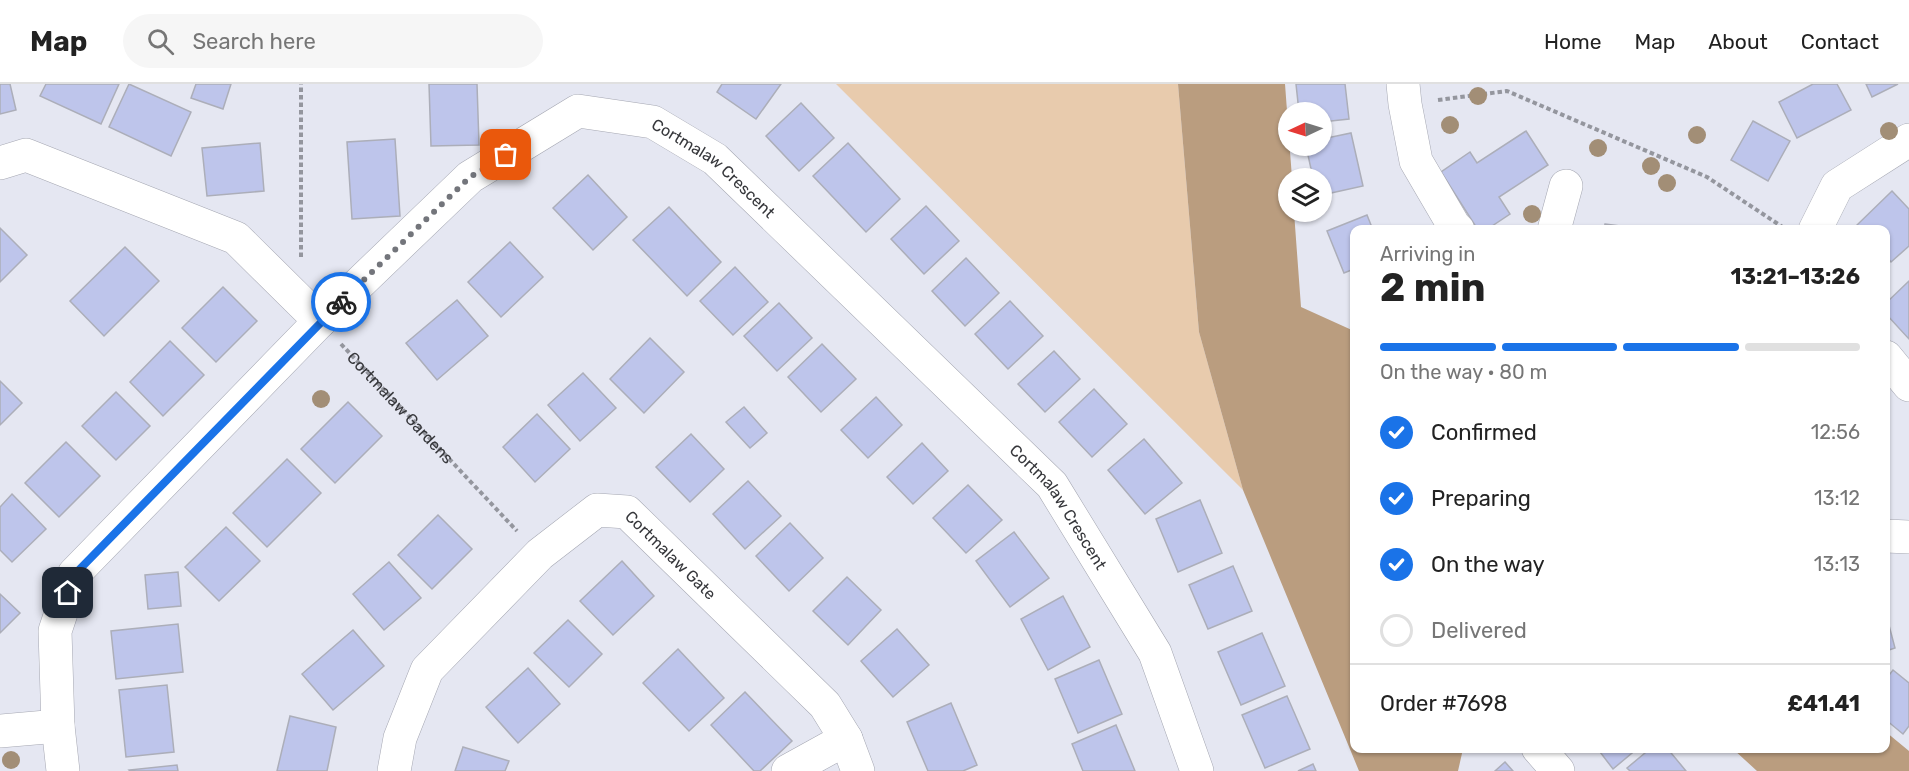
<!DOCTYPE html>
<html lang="en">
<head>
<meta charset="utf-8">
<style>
	:root { --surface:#fff; --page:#f6f6f6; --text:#222; --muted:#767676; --line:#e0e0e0; --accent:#1a73e8 }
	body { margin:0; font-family:Rubik,sans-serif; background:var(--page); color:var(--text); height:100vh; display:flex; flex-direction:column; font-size:22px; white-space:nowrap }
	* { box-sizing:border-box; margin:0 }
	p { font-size:20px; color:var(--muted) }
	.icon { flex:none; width:33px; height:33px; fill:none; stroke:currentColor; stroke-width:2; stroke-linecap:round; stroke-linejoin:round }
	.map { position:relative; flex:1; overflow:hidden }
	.sheet { position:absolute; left:1350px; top:141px; width:540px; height:528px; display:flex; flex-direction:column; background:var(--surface); border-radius:12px; box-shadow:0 2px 4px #0004 }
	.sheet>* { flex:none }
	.needle { width:39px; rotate:266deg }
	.fabs { position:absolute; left:1278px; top:18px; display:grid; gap:12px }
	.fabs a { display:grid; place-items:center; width:54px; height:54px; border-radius:50%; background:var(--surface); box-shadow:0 2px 4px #0004; font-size:30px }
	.pin { position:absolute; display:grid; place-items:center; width:51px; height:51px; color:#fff; margin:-26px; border-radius:12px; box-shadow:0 3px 9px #0006 }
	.courier { position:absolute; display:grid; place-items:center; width:60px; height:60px; margin:-30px; border:4px solid #1a73e8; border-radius:50%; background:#fff; color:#222; box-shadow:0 2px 8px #0007 }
	.head em { font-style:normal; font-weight:700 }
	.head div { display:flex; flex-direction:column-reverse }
	.head { display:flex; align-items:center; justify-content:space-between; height:102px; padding:0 30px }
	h1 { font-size:39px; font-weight:700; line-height:45px }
	.bar { display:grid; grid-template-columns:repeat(4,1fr); gap:9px 6px; align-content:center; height:72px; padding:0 30px }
	.bar i { height:8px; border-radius:4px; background:var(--line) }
	.bar .selected { background:var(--accent) }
	.bar p { grid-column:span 4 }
	.line { display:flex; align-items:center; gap:15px; padding:0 30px; border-top:2px solid var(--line) }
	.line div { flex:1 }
	ol { padding:0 30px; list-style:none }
	li { display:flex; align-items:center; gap:18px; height:66px }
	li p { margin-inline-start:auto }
	li .icon { padding:6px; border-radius:50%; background:var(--accent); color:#fff; stroke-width:4 }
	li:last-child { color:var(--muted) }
	li i { width:33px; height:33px; border:3px solid var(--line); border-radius:50% }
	header { display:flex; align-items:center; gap:36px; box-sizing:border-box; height:84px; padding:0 30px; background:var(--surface); border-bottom:2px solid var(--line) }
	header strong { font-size:28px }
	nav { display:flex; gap:33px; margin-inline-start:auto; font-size:21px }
	.search { width:420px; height:54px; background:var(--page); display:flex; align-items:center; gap:15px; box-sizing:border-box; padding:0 21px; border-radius:33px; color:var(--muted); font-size:22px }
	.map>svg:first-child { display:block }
	.green { fill:#e8cbad }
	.forest { fill:#ba9d7f }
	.building { fill:#bec5eb; stroke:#acaeb9; stroke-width:1.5 }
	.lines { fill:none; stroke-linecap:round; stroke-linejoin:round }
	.minor-casing { stroke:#a5a7b2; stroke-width:34 }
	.path { stroke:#94969e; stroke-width:4; stroke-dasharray:4.5 3; stroke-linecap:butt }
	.minor { stroke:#fff; stroke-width:33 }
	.tree { fill:#a28e76 }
	.done { stroke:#73757b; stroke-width:6; stroke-dasharray:0 10.8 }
	.route { stroke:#1a73e8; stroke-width:8 }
	.labels { text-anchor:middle; stroke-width:4.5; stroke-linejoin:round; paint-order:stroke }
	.street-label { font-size:16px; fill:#36373b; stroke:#f2f4ff }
</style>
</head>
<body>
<header>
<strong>Map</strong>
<div class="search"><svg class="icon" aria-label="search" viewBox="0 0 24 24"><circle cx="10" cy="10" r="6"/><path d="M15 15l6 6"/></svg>Search here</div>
<nav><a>Home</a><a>Map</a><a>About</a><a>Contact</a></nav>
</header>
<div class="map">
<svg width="1909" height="687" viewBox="0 0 1909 687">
	<rect width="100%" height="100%" fill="#e5e7f2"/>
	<!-- green -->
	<polygon class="green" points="836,0 1178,0 1199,248 1243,406"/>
	<!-- forest -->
	<g class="forest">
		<polygon points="1178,0 1285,0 1292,94 1288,94 1288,128 1294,128 1301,223 1354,247 1354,664 1463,665 1458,687 1359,687 1243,406 1199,248"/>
		<polygon points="1886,648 1909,667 1909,687 1757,687 1733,665 1886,664"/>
	</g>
	<!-- building -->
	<g class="building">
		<polygon points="0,0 10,0 16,26 0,30"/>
		<polygon points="46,0 119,0 101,40 40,12"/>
		<polygon points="129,0 191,28 171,72 109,43"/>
		<polygon points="196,0 231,0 223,25 191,14"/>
		<polygon points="429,0 477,0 479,61 431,62"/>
		<polygon points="722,0 781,0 756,35 717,8"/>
		<polygon points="1296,0 1345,0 1349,35 1322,38 1322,28 1299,28"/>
		<polygon points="1813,0 1837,0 1851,26 1797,54 1779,18"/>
		<polygon points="1866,0 1898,0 1872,13"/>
		<polygon points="801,19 834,54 799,87 766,52"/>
		<polygon points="1753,37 1790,57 1768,97 1731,76"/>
		<polygon points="1526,47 1548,81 1499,113 1510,130 1486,146 1478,146 1441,88 1470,68 1477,79"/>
		<polygon points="1351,49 1363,102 1322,111 1322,94 1313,94 1306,62 1322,62 1322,55"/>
		<polygon points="395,55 400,132 352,135 347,58"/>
		<polygon points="260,59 264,107 207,112 202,64"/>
		<polygon points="848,59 900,115 866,148 813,92"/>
		<polygon points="588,91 627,133 593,166 553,124"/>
		<polygon points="1892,107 1909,125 1909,162 1891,178 1886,172 1886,146 1861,146 1857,141"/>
		<polygon points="926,122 959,157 924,190 891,155"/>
		<polygon points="669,123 721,178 687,212 633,156"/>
		<polygon points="1367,131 1373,146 1354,146 1354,185 1344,189 1327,147"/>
		<polygon points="1605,140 1651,146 1604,146"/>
		<polygon points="0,144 27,171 0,198"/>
		<polygon points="510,158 543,193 501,233 468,198"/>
		<polygon points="125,163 159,197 104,252 70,217"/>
		<polygon points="966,174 999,209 965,242 932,207"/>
		<polygon points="735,183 768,218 733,251 700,217"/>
		<polygon points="1909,197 1909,255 1886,230 1886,219"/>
		<polygon points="223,203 257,237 216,278 182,244"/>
		<polygon points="457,216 488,252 437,296 406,259"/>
		<polygon points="1010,217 1043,252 1008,285 975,250"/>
		<polygon points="779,219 812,254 777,287 744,252"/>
		<polygon points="650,254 684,288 644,329 610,295"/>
		<polygon points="170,257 204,291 163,332 130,298"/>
		<polygon points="822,260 856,295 821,328 788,293"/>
		<polygon points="1054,267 1080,295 1045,328 1018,300"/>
		<polygon points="583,289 616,324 580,357 548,321"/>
		<polygon points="0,297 22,319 0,341"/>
		<polygon points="1094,305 1127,340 1092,373 1059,338"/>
		<polygon points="116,308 150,342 116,376 82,342"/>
		<polygon points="876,313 902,341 868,374 841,346"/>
		<polygon points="348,318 382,352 335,399 301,365"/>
		<polygon points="744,323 767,349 750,364 726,338"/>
		<polygon points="537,330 570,365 535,398 503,363"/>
		<polygon points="691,350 724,385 690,418 656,383"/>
		<polygon points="1144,355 1182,399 1145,430 1108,386"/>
		<polygon points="66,358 100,392 59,433 25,399"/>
		<polygon points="922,359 948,387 913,420 887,393"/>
		<polygon points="287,375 321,409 267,463 233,429"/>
		<polygon points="748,397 781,432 745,465 713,430"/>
		<polygon points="968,401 1002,436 966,469 933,434"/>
		<polygon points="12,410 46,445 12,478 0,466 0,423"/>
		<polygon points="1200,416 1222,469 1178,488 1156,435"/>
		<polygon points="438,431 472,465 432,505 398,471"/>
		<polygon points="790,439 823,474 789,507 756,472"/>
		<polygon points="226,443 260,477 219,517 185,483"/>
		<polygon points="1014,448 1049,494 1010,523 976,477"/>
		<polygon points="622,477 654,512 613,551 580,517"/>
		<polygon points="389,478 421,514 384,546 353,510"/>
		<polygon points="1233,482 1252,527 1208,545 1189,501"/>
		<polygon points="178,488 181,522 148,525 145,491"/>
		<polygon points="847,493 881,526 848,561 813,527"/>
		<polygon points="0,510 20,529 0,549"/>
		<polygon points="1063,512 1090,563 1048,586 1021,535"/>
		<polygon points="1886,530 1895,564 1886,567"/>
		<polygon points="568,536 602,570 569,603 534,569"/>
		<polygon points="178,540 183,588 116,595 111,547"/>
		<polygon points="897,545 929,581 893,613 861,577"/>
		<polygon points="353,546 384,582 333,626 302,590"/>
		<polygon points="1262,549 1285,602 1241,621 1218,568"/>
		<polygon points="678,565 724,614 689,647 643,599"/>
		<polygon points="1099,576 1122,630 1078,649 1055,595"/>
		<polygon points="528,584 560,620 518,659 486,623"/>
		<polygon points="1893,586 1909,599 1909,642 1903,650 1886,636 1886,595"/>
		<polygon points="167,601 174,668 126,673 119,606"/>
		<polygon points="745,608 792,657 760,687 754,687 711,641"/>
		<polygon points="1287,612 1310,665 1265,684 1242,631"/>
		<polygon points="951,619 977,681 963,687 928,687 907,638"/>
		<polygon points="290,632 336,643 327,687 277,687"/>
		<polygon points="1116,641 1135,687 1083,687 1072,660"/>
		<polygon points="463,663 509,677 505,687 455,687"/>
		<polygon points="1597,664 1638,664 1613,685"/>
		<polygon points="1651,664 1667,664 1686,687 1630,687 1627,684"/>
		<polygon points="1505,678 1513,687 1495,687"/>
		<polygon points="1313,680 1316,687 1298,687"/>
		<polygon points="177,681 178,687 130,687 129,686"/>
	</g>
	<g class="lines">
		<!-- minor casing -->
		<g class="minor-casing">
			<g id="minor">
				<polyline points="1403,0 1405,20 1416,77 1454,142 1458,146"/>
				<polyline points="0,79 26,71 236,154 320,237"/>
				<polyline points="1554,146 1566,102"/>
				<polyline points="1815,146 1837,102 1909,56"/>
				<polyline points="1886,273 1909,301"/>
				<polyline points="1886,452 1909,453"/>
				<polyline points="0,647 58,642"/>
				<polyline points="1538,664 1558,687"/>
				<path id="s2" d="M63,687L58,642L55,547L74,490L320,237L470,93L578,27L653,38L715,75L1052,401L1155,569L1197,687"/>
				<path id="s3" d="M394,687L400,654L427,586L540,470L597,426L627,428L825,621L846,655L858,687"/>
				<polyline points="788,687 846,655"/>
			</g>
		</g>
		<!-- path -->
		<g class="path">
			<polyline points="1438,16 1507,7 1707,93 1784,144"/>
			<polyline points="301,173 301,0"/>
			<path id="s1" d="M341,260L517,447"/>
		</g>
		<!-- minor -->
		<use href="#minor" class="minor"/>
	</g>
	<!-- trees -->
	<g class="tree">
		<circle cx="1478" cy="12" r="9"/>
		<circle cx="1450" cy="41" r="9"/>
		<circle cx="1889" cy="47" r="9"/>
		<circle cx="1697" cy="51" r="9"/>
		<circle cx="1598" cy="64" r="9"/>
		<circle cx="1651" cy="82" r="9"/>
		<circle cx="1667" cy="99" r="9"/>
		<circle cx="1532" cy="130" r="9"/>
		<circle cx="321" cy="315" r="9"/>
		<circle cx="11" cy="676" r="9"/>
	</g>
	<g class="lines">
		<!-- done -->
		<polyline class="done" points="341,218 470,93 506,71"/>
		<!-- route -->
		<polyline class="route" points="68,509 75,490 341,218"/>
	</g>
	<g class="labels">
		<!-- street labels -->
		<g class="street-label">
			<text dy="6" stroke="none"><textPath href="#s2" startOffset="1040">Cortmalaw Crescent</textPath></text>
			<text dy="6" stroke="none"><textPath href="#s1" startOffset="87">Cortmalaw Gardens</textPath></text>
			<text dy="6" stroke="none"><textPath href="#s2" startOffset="1526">Cortmalaw Crescent</textPath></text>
			<text dy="6" stroke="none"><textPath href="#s3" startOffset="432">Cortmalaw Gate</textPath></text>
		</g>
	</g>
</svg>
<div class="fabs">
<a><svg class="needle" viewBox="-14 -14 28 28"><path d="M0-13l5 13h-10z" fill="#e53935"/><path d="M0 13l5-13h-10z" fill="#767676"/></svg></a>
<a><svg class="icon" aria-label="layers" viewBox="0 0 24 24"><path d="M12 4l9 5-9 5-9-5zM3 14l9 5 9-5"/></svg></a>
</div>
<div class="pin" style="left:506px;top:71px;background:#ea580c"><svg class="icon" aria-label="bag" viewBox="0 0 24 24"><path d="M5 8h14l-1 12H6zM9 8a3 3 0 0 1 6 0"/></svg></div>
<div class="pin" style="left:68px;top:509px;background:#1f2937"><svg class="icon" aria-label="home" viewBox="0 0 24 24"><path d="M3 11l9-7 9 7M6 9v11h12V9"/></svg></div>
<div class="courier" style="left:341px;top:218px"><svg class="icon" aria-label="bike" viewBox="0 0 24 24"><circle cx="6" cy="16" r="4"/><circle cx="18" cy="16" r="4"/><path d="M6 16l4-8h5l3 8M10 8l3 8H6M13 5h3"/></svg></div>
<section class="sheet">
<div class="head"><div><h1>2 min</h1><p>Arriving in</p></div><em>13:21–13:26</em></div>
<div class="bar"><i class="selected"></i><i class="selected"></i><i class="selected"></i><i></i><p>On the way · 80 m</p></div>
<ol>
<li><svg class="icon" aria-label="check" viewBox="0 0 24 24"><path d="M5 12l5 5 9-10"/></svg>Confirmed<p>12:56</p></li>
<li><svg class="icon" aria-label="check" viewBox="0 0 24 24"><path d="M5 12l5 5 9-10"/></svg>Preparing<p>13:12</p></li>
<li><svg class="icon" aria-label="check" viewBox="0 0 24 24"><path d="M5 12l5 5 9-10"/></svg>On the way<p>13:13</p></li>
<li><i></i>Delivered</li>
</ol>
<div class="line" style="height:78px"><div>Order #7698</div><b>£41.41</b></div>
</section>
</div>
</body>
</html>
